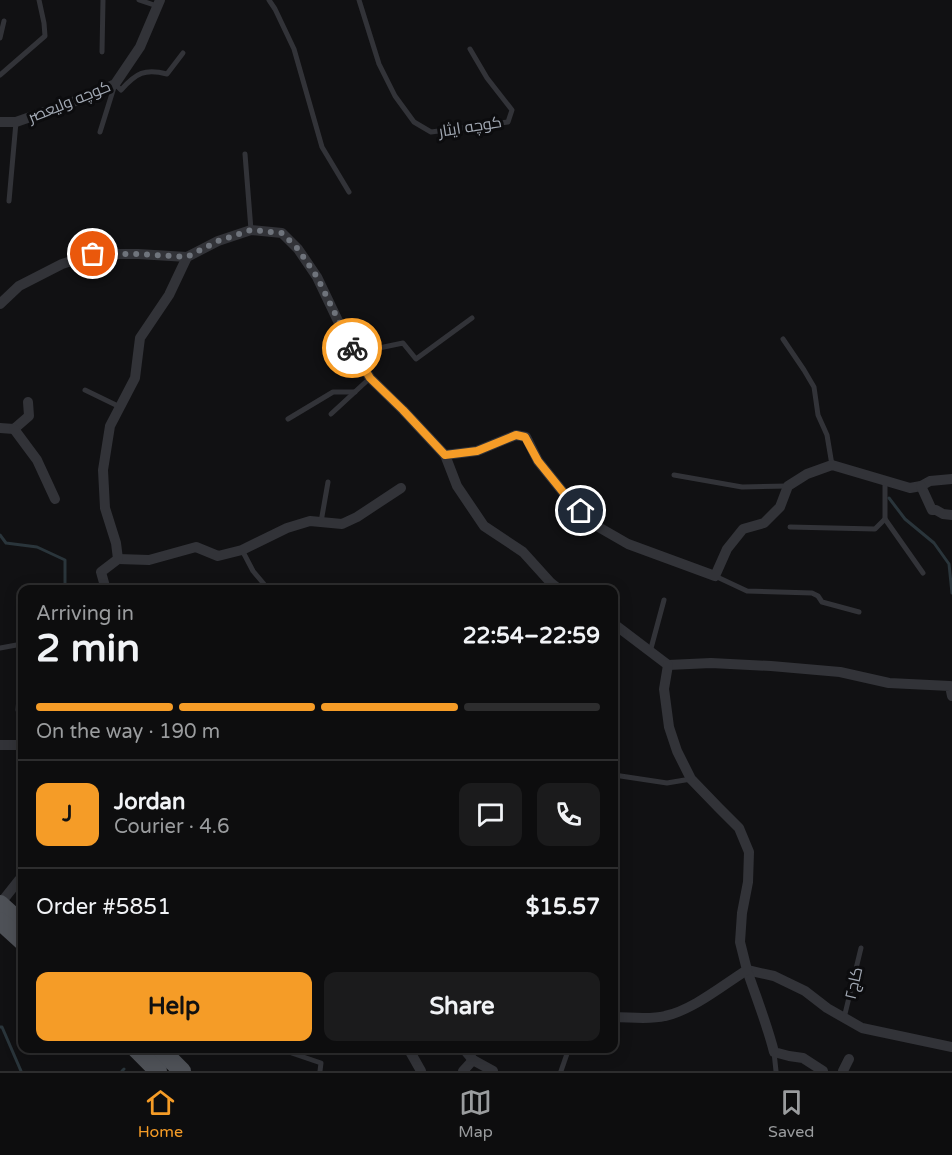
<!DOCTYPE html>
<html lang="en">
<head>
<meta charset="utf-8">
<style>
	:root { --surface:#0d0d0e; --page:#1b1b1c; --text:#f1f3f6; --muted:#9a9c9e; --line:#2d2d2e; --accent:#f59c27 }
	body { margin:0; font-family:"Varela Round",Cairo,sans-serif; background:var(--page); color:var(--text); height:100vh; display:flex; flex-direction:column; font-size:22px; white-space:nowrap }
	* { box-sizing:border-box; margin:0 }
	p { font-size:20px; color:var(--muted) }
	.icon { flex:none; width:33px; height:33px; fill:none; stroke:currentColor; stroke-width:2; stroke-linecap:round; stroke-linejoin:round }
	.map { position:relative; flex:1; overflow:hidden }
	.sheet { position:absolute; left:18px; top:585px; width:600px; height:468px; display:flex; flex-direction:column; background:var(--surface); border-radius:12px; box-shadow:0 3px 15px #0003,0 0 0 2px var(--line) }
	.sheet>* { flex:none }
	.pin { position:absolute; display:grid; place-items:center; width:51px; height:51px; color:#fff; margin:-26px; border:3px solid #fff; border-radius:50%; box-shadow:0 2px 6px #0007 }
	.courier { position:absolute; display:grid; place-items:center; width:60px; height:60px; margin:-30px; border:4px solid #f59c27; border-radius:50%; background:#fff; color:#222; box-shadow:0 2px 8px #0007 }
	.head em { font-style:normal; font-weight:700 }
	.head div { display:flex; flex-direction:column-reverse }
	.head { display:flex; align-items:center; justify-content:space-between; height:102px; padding:0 18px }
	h1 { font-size:39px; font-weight:700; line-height:45px }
	.bar { display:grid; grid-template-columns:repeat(4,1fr); gap:9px 6px; align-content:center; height:72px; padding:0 18px }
	.bar i { height:8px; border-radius:4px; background:var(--line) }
	.bar .current { background:var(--accent) }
	.bar p { grid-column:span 4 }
	.line { display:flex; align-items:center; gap:15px; padding:0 18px; border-top:2px solid var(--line) }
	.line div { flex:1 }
	.round { display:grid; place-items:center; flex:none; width:63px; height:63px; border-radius:12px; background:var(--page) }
	.button { display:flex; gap:12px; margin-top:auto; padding:12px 18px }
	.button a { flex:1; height:69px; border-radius:12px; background:var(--accent); color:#111; font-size:24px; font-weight:700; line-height:69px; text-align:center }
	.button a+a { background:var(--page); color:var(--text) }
	.tabs { display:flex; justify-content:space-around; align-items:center; height:84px; border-top:2px solid var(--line); background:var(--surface); font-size:16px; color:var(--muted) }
	.tabs a { display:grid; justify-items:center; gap:3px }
	.tabs .current { color:var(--accent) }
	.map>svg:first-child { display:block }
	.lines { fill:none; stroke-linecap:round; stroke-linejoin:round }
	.stream { stroke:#2a353b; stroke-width:3 }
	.lane { stroke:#323338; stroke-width:5 }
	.street { stroke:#323338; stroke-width:10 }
	.primary { stroke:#4e5157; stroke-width:18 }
	.done { stroke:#6f747c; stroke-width:6; stroke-dasharray:0 10.8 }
	.route { stroke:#f59c27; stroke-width:8 }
	.labels { text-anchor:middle; stroke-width:6; stroke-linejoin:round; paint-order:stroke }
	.street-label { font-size:16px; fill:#a2a9b4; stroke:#0c0c0e }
</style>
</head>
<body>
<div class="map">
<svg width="952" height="1071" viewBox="0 0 952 1071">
	<rect width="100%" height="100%" fill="#111113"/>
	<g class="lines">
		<!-- stream -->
		<g class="stream">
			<polyline points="889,498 905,519 934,543 949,564 952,593"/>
			<polyline points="0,535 6,543 37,547 65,560 65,590"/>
			<polyline points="0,1027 2,1027 21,1071"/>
			<polyline points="122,1071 124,1069"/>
		</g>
		<!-- lane -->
		<g class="lane">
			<polyline points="139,0 157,6"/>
			<polyline points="269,0 275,9 294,49 322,147 349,192"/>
			<polyline points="359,0 379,64 395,96 414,122 431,132 508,122 512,110 487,78 470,49"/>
			<polyline points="0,38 4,21"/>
			<polyline points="102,52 103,0"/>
			<polyline points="0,75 45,36 44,23 39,0"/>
			<path d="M100,132L115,84L121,90C136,73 145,68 167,74L183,53"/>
			<polyline points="245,154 251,230"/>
			<polyline points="9,201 16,122"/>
			<polyline points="783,339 804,370 814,387 818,415 827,435 832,465"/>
			<polyline points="351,344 379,348 403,343 416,359 472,318"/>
			<polyline points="85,390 120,407"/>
			<polyline points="331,414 370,378"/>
			<polyline points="288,419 333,392 355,392"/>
			<polyline points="674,475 742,487 788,486"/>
			<polyline points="885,519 923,573"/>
			<polyline points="321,522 328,482"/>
			<polyline points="790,527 875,529 885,519 885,482"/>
			<polyline points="242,550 253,571 269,590"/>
			<polyline points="715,576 747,591 812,593 818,596 822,602 859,612"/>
			<polyline points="0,648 22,644"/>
			<polyline points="650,652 664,600"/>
			<polyline points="18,710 20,685 22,685"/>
			<polyline points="614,775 667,783 691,779"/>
			<polyline points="844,1018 861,948"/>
			<polyline points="277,1048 321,1063 320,1071"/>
			<polyline points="774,1052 776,1071"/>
			<polyline points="561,1071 569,1048"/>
		</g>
		<!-- street -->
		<g class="street">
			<polyline points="0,122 16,122 84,98 115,84 140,47 160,0"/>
			<polyline points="0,304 19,286 62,264 93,254 138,254 187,257 218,241 251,230 282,233 298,249 317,277 349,344 370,378 403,410 445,455 457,486 484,526 523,552 551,583 560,590"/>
			<polyline points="0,428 14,429 29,416 28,402"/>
			<polyline points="14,429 37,460 55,499"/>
			<polyline points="445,455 477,451 516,435 526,437 538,461 567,497 595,525 628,544 715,576 727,549 743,529 764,523 780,507 788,486 807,474 832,465 910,488 921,486 930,481 952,479"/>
			<polyline points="921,486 932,510 936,510 943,514 952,515"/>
			<polyline points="118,559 149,560 196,547 218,556 242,550 287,528 310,521 342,524 357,517 401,488"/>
			<polyline points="106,590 101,572 118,559 116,543 105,508 103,470 110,426 135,378 140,338 169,295 187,257"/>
			<polyline points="614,624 668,665 711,663 771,666 840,672 889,683 950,686 952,696"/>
			<polyline points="0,745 22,745"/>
			<polyline points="0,904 19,880"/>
			<polyline points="747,970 774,976 805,991 827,1008 862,1028 952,1047"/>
			<path d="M747,970C756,997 767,1024 774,1052L789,1056L803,1058L823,1071"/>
			<path d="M614,1017C630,1017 649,1020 665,1016C693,1010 723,985 747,970L740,942L742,913L748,882L749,852L739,828L719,808L691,779L677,751L669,727L664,689L668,665"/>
			<polyline points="408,1048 421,1071"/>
			<polyline points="463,1048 473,1060"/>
			<polyline points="463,1071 473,1060 493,1071"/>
			<polyline points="843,1071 849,1059"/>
		</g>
		<!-- primary -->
		<g class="primary">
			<polyline points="0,904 22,924"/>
			<polyline points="0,921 22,941"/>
			<polyline points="135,1048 158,1071"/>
			<polyline points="159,1048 182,1071"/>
		</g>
	</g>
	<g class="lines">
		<!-- done -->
		<polyline class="done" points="93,254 138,254 187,257 218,241 251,230 282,233 298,249 317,277 352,348"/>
		<!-- route -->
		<polyline class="route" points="352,348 370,378 403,410 445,455 477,451 516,435 525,437 538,461 567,497 581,511"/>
	</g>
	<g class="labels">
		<!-- street labels -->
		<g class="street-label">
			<text transform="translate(69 101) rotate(-22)" y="6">کوچه ولیعصر</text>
			<text transform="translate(470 126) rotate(-9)" y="6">کوچه ایثار</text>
			<text transform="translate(853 983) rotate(-77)" y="6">کاج۲</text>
		</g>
	</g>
</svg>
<div class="pin" style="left:93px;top:254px;background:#ea580c"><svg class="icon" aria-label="bag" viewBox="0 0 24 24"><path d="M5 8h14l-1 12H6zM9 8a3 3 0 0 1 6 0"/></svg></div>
<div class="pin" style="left:581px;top:511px;background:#1f2937"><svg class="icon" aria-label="home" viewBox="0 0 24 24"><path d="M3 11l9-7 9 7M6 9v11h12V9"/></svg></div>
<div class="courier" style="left:352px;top:348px"><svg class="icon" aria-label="bike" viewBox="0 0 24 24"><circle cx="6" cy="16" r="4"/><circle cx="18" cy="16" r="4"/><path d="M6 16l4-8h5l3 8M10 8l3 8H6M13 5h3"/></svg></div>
<section class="sheet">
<div class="head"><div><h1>2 min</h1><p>Arriving in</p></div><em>22:54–22:59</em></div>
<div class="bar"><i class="current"></i><i class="current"></i><i class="current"></i><i></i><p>On the way · 190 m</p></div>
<div class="line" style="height:108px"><b class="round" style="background:var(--accent);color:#111">J</b><div><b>Jordan</b><p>Courier · 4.6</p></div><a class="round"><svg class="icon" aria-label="chat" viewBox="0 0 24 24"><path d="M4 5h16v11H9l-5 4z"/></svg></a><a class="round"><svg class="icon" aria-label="phone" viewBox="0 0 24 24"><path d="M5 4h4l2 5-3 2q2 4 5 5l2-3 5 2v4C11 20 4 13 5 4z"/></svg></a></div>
<div class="line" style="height:78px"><div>Order #5851</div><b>$15.57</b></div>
<div class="button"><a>Help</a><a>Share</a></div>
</section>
</div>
<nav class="tabs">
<a class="current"><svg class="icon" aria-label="home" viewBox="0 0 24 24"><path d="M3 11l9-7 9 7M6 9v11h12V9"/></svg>Home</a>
<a><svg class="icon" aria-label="map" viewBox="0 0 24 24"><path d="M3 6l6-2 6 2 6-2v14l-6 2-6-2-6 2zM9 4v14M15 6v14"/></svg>Map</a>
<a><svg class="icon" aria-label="saved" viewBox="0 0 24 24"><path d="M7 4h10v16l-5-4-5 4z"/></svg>Saved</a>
</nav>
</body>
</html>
